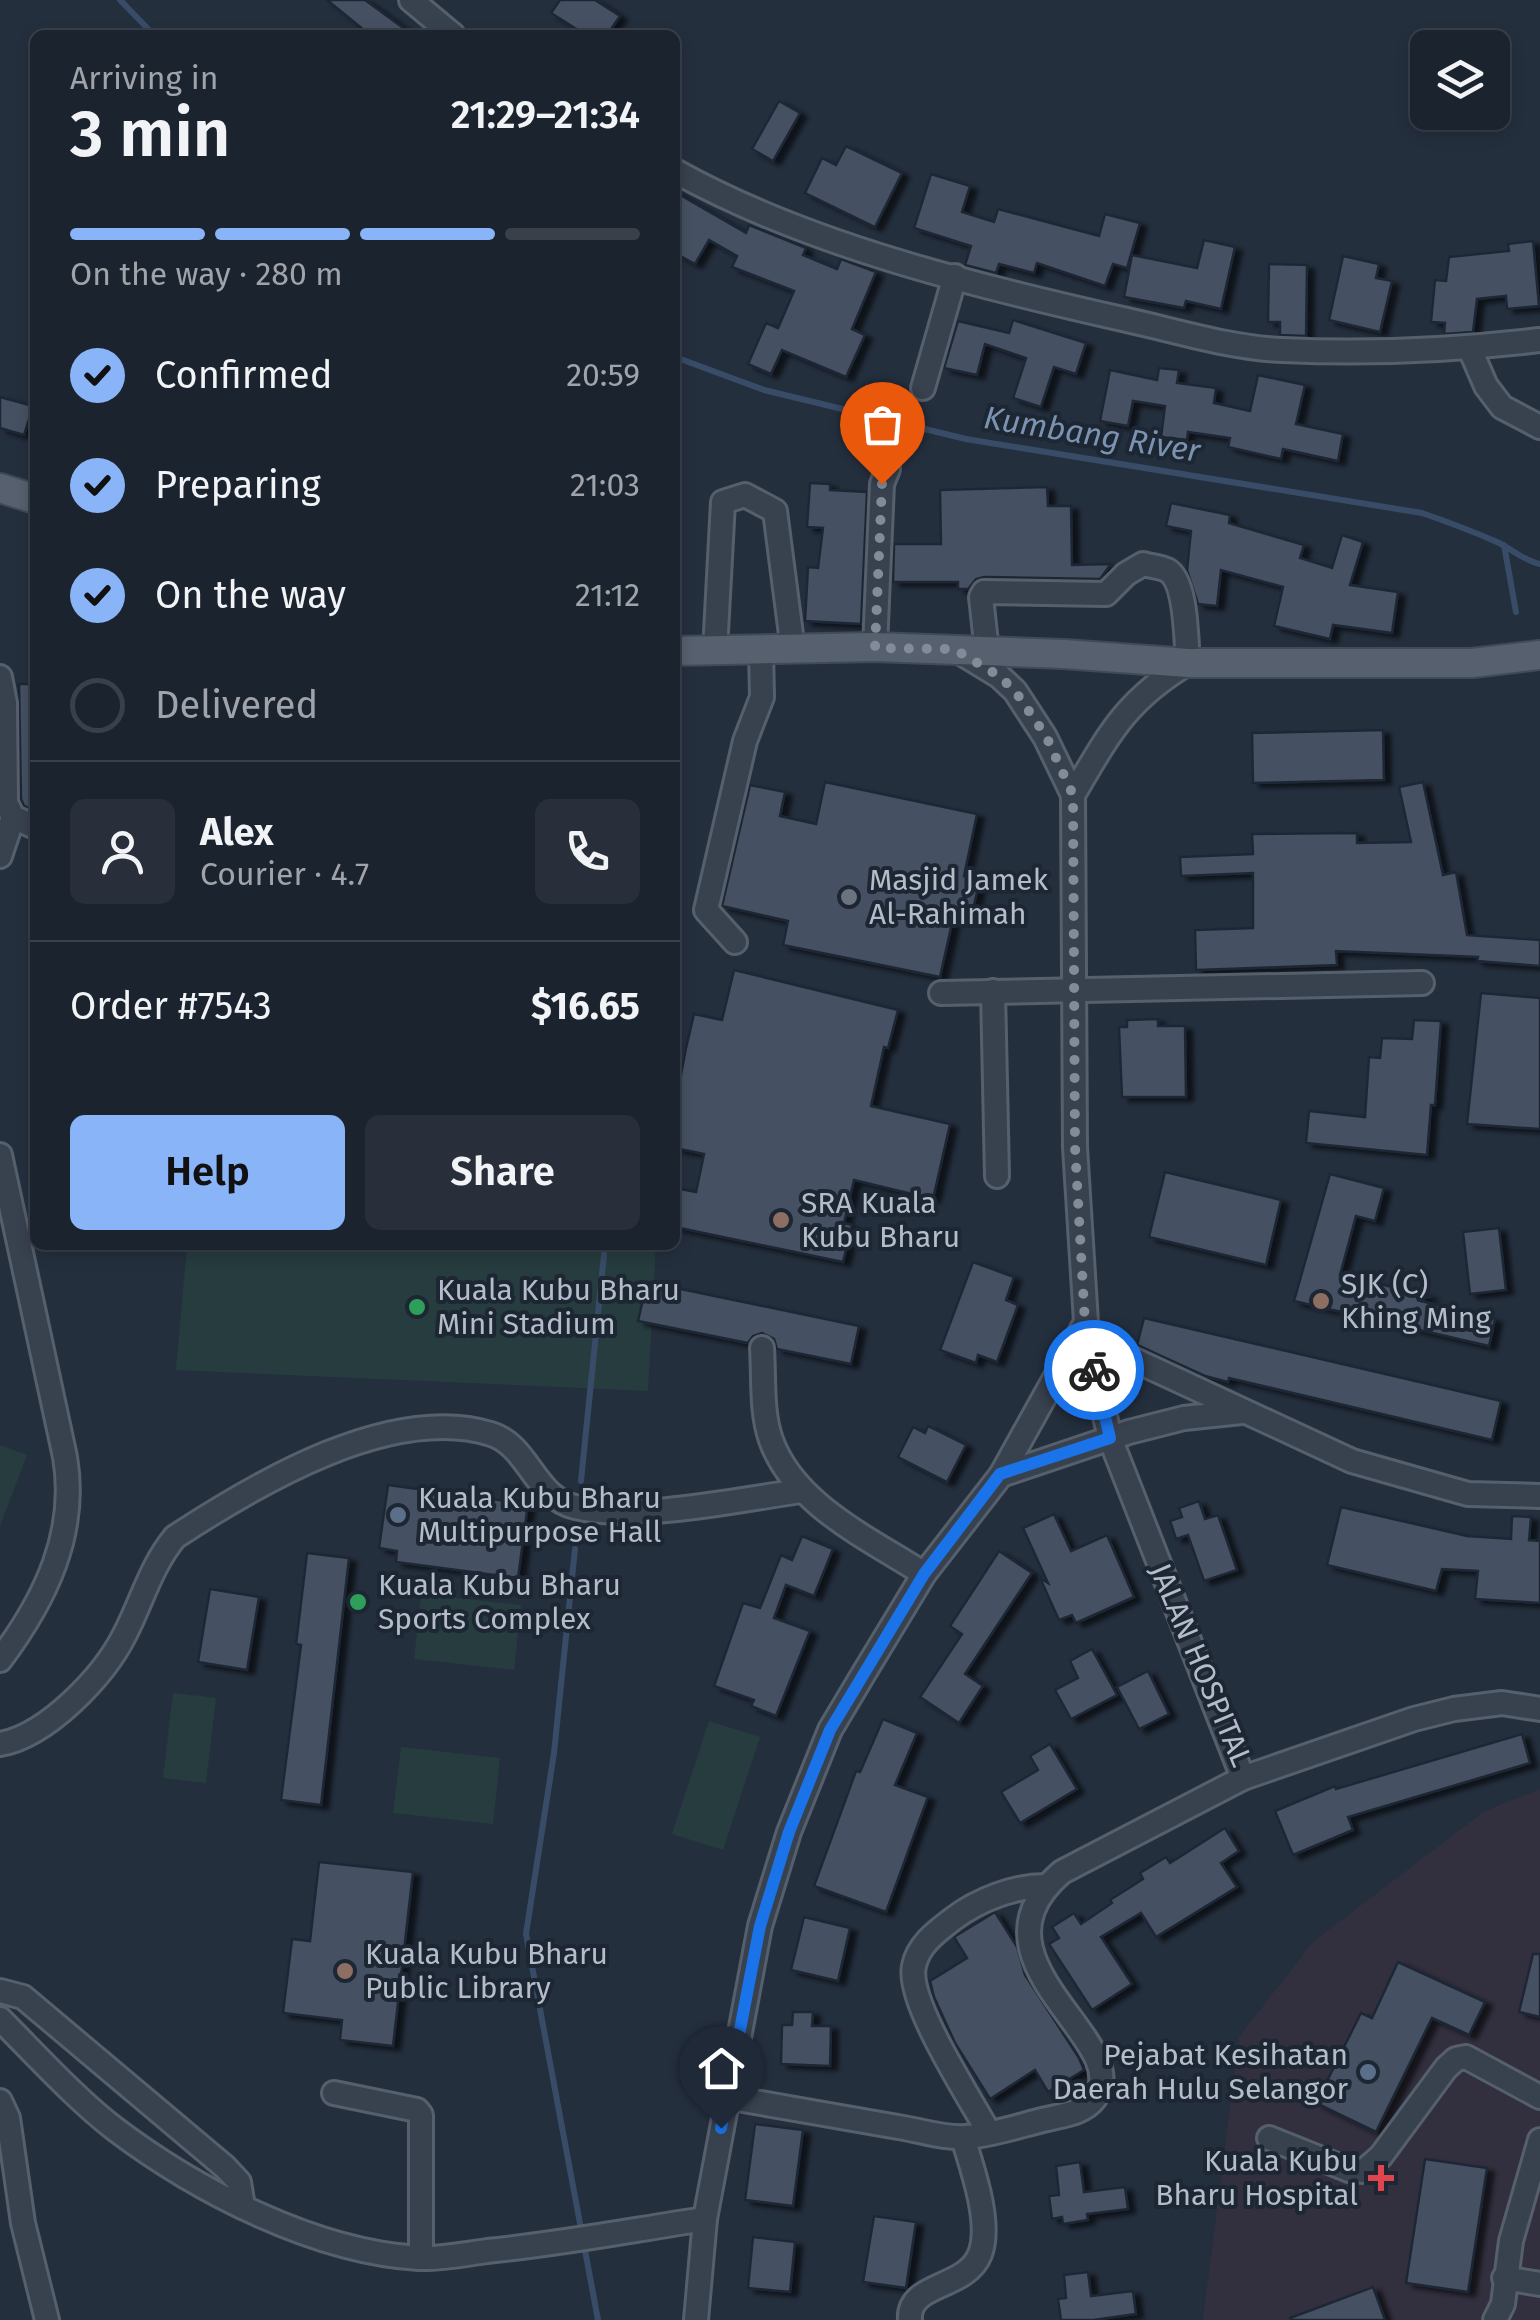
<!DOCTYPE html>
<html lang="en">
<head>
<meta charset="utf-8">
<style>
	:root { --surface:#1b232e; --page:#282f3a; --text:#f1f3f6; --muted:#a0a4aa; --line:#39404a; --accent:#8ab4f8 }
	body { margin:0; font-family:"Fira Sans",sans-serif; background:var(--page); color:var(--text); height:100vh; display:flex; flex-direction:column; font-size:38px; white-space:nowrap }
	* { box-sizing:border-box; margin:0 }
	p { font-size:32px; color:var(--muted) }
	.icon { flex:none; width:55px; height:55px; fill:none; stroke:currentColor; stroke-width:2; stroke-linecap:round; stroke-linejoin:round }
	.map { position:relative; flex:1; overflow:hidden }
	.side { position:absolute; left:30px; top:30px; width:650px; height:1220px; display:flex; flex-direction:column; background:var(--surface); border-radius:15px; box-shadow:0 5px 15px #0003,0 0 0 2px var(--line) }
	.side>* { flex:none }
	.tools { position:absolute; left:1410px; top:30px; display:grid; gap:20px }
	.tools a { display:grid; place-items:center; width:100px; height:100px; border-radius:15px; background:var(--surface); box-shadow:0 5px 15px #0003,0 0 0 2px var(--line); font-size:50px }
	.pin { position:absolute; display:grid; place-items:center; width:85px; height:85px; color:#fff; margin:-102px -42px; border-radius:50% 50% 50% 0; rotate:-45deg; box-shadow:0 0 10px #0007 }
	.pin .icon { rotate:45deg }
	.courier { position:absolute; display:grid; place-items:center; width:100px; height:100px; margin:-50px; border:8px solid #1a73e8; border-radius:50%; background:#fff; color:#222; box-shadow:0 2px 12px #0007 }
	.summary em { font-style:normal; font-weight:600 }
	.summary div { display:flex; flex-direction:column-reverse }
	.summary { display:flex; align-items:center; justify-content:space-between; height:170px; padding:0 40px }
	h1 { font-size:65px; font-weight:600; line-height:75px }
	.bar { display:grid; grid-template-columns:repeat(4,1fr); gap:15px 10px; align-content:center; height:120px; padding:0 40px }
	.bar i { height:12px; border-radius:8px; background:var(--line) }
	.bar .selected { background:var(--accent) }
	.bar p { grid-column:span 4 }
	.line { display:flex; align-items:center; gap:25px; padding:0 40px; border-top:2px solid var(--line) }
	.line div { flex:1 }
	.round { display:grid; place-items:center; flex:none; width:105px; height:105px; border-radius:15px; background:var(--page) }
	ol { padding:0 40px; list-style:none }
	li { display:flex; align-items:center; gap:30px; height:110px }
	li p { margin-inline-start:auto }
	li .icon { padding:10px; border-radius:50%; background:var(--accent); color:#111; stroke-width:4 }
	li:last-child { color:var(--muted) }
	li i { width:55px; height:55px; border:5px solid var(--line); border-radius:50% }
	.action { display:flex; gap:20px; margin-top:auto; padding:20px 40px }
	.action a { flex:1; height:115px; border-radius:15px; background:var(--accent); color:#111; font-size:40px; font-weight:600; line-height:115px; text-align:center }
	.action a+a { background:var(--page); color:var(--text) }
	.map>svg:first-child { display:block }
	.medical { fill:#32303f }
	.green { fill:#263c3f }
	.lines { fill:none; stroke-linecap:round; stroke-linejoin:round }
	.stream { stroke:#394c67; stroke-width:6 }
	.building { fill:#455162; stroke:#1f2835; stroke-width:2.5; filter:url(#shadow) }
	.minor-casing { stroke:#565f6c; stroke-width:28 }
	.major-casing { stroke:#414a57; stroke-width:32 }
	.minor { stroke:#38414e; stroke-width:22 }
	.major { stroke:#56606e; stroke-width:28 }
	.done { stroke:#828b98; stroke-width:10; stroke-dasharray:0 18 }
	.route { stroke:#1a73e8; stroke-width:12 }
	.worship-dot { fill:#6b7280; stroke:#1d2633; stroke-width:4 }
	.education-dot { fill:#8d6e63; stroke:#1d2633; stroke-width:4 }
	.leisure-dot { fill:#2e9e5b; stroke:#1d2633; stroke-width:4 }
	.service-dot { fill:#5c6f8a; stroke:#1d2633; stroke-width:4 }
	.health-dot { fill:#e0444e; stroke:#1d2633; stroke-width:4 }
	.labels { text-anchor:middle; stroke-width:8; stroke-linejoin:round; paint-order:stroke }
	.poi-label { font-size:30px; fill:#b4bcc9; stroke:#1d2633; text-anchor:start }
	.street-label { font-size:30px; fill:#b4bcc9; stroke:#1d2633 }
	.water-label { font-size:32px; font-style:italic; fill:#7c92b1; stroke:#1d2633 }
</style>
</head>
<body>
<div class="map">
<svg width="1540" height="2320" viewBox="0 0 1540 2320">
	<defs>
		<filter id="shadow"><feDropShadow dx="7" dy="4" stdDeviation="2.5" flood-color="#0009"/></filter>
	</defs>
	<rect width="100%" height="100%" fill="#242f3e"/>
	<!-- medical -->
	<polygon class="medical" points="1540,1789 1540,2320 1203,2320 1239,2037 1314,1941 1485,1811"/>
	<!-- green -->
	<g class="green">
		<polygon points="187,1245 656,1245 648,1391 176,1370"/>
		<polygon points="0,1445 27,1455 0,1526"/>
		<polygon points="421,1594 521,1605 514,1670 414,1659"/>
		<polygon points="173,1693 216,1698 206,1783 163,1778"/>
		<polygon points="709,1721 760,1737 723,1850 672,1834"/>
		<polygon points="401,1747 500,1758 493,1824 393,1813"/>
	</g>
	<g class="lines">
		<!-- stream -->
		<g class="stream">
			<polyline points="120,0 154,35"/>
			<path d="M675,357L764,390L966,439L1422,513C1448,522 1472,531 1497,542C1512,549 1524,561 1540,564"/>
			<polyline points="1504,545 1516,612"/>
			<polyline points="581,1481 605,1245"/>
			<polyline points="575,1549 554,1753 526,1934 598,2320"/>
		</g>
	</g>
	<!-- building -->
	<g class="building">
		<polygon points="327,0 365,0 413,35 370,35"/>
		<polygon points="560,0 595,0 620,16 607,35 586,35 551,13"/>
		<polygon points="779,101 800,113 773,161 752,149"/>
		<polygon points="846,146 902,173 875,227 805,193 822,158 836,165"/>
		<polygon points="931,174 970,186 962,212 994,222 998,209 1099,236 1105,214 1140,223 1127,268 1113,264 1105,286 1037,263 1034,273 999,264 996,273 965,265 971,246 914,228"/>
		<polygon points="675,192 746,233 749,225 806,248 803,255 837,269 841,259 876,272 852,329 865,335 846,377 782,350 771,374 748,364 766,323 778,328 794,291 732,267 737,256 709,240 695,264 675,253"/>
		<polygon points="1204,240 1235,247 1221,309 1186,301 1184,308 1124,297 1132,255 1197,268"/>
		<polygon points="1533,241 1539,306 1507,309 1506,296 1477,299 1473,332 1444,334 1445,323 1431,322 1435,280 1446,281 1449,257 1509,251 1508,244"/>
		<polygon points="1343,256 1379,264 1376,278 1392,281 1380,332 1329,320"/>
		<polygon points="1269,264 1307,265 1306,336 1280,335 1280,322 1268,322"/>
		<polygon points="1013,320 1086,343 1076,374 1054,367 1041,407 1013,398 1026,358 985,344 977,375 944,368 958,321 1009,333"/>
		<polygon points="1159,368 1179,370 1177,383 1216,388 1214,403 1250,411 1258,375 1305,385 1296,424 1343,434 1338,461 1283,449 1281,459 1228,447 1230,438 1188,432 1187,440 1161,437 1165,406 1133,401 1128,426 1100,421 1110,370 1157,380"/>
		<polygon points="0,397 33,406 24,435 0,428"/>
		<polygon points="810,483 830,484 830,490 867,492 861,624 805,621 808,567 818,568 823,528 807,527"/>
		<polygon points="1047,487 1048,506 1071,506 1072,565 1111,564 1100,579 984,577 976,579 968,589 958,589 958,582 893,582 894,544 941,544 940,490"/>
		<polygon points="1171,503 1230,515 1229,523 1304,545 1300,558 1332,568 1342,535 1363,542 1350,585 1398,592 1392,633 1333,625 1330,639 1274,626 1283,587 1221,570 1217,606 1198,604 1187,570 1191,531 1166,526"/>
		<polygon points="19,684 35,684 35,811 24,806 21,799"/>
		<polygon points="1383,730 1384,780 1253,783 1252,733"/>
		<polygon points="825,782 977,814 964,876 980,879 971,918 954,914 940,977 783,945 788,921 722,906 750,785 785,792 780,816 816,824"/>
		<polygon points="1423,782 1443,875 1456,872 1467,935 1540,940 1540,966 1477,961 1478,957 1336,951 1337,965 1196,970 1195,930 1253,928 1253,873 1181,876 1180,857 1253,854 1252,834 1357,833 1357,843 1411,842 1399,787"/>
		<polygon points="734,970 898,1010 888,1048 884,1047 871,1106 950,1124 933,1199 854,1180 844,1223 852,1225 843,1262 675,1227 675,1188 696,1192 704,1154 675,1148 675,1107 686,1048 694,1014 722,1020"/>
		<polygon points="1481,993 1540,998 1540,1129 1467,1124"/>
		<polygon points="1158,1019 1158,1026 1185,1026 1186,1097 1122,1097 1119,1027 1127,1027 1127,1020"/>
		<polygon points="1414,1020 1441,1021 1435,1105 1431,1105 1427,1155 1306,1143 1309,1111 1365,1117 1369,1057 1380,1058 1382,1038 1412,1039"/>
		<polygon points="1165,1172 1281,1200 1266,1265 1149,1237"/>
		<polygon points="1330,1174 1384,1188 1375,1221 1356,1216 1340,1275 1432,1296 1417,1300 1495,1319 1489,1346 1294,1301"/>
		<polygon points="1499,1228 1506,1290 1470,1294 1463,1232"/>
		<polygon points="973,1262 1014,1277 1006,1300 1018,1305 997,1362 978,1355 976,1363 940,1350"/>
		<polygon points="647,1282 859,1326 851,1364 777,1349 774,1339 762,1333 753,1336 748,1343 638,1321"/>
		<polygon points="1144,1318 1501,1401 1492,1440 1229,1378 1228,1382 1205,1376 1137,1345"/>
		<polygon points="928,1426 966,1445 947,1482 898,1457 913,1427 925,1433"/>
		<polygon points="388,1485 528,1504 518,1578 396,1562 397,1551 379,1548"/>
		<polygon points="1199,1501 1205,1519 1218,1515 1237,1570 1204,1581 1188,1535 1176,1539 1170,1521 1182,1517 1179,1508"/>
		<polygon points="1341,1507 1467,1536 1511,1539 1512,1516 1531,1517 1529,1540 1540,1541 1540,1603 1475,1599 1478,1571 1442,1569 1436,1591 1327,1565"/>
		<polygon points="1054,1514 1071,1551 1107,1535 1134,1597 1076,1623 1072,1615 1059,1620 1040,1578 1048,1583 1023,1528"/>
		<polygon points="802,1536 833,1549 814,1596 786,1585 774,1618 810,1631 776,1716 751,1706 754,1700 714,1686 743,1603 760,1608 781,1555 792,1560"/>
		<polygon points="999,1551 1032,1573 965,1674 983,1686 959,1723 920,1697 962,1634 950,1626"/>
		<polygon points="307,1553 349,1558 321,1805 281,1800 301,1645 296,1644"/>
		<polygon points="210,1589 259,1597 247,1670 198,1662"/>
		<polygon points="1092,1649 1117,1695 1071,1719 1055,1690 1078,1678 1070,1661"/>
		<polygon points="1148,1671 1169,1714 1139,1729 1117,1687"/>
		<polygon points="883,1719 917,1733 895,1785 928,1797 886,1912 814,1886 856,1771 860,1772"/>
		<polygon points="1522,1734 1530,1763 1348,1817 1353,1830 1293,1855 1275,1811 1335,1786 1336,1789"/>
		<polygon points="1050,1744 1077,1789 1020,1823 1001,1792 1038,1770 1030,1756"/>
		<polygon points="1225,1828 1239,1851 1221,1863 1237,1887 1156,1937 1141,1913 1101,1937 1132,1984 1092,2010 1049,1944 1059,1938 1052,1927 1074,1913 1081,1924 1112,1903 1110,1900 1143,1879 1140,1873 1166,1857 1170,1863"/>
		<polygon points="319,1862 413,1872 393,2046 340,2040 342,2020 283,2013 292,1939 310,1941"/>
		<polygon points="995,1912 1017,1947 1025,1975 1079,2058 1084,2070 1048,2092 1035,2070 990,2099 955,2043 934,1997 930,1981 967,1958 954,1937"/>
		<polygon points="804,1917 850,1928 838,1981 791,1970"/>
		<polygon points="1533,1954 1540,1954 1540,2017 1519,2012"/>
		<polygon points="1398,1962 1485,2002 1469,2035 1432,2018 1376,2132 1316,2103 1361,2013 1372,2018"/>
		<polygon points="793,2012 813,2012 812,2026 831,2026 830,2066 781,2064 782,2025 792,2025"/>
		<polygon points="755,2124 803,2130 793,2206 745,2200"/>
		<polygon points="1425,2159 1487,2168 1468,2292 1406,2283"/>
		<polygon points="1080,2162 1084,2192 1125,2187 1128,2209 1087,2214 1088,2220 1063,2224 1062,2217 1052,2219 1049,2196 1059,2195 1056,2166"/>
		<polygon points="874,2216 916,2222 906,2288 863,2282"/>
		<polygon points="753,2237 795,2242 790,2292 748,2288"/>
		<polygon points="1088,2272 1091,2296 1133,2291 1136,2314 1093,2320 1061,2320 1058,2299 1066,2298 1064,2275"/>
		<polygon points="1373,2287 1385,2320 1291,2320 1290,2318"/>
	</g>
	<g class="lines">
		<!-- minor casing -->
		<g class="minor-casing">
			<g id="minor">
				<polyline points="411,0 453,35"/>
				<path d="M675,171C807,245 980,287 1127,320C1177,331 1231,348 1283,350C1368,354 1455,350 1540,340"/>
				<polyline points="1470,349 1486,386 1502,407 1540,427"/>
				<polyline points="923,388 955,276"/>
				<polyline points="875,647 882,484 888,469"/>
				<polyline points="715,651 723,502 745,495 775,511 793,650"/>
				<polyline points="958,651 999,676 1015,691 1045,737 1073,795 1075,1147 1087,1338 1110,1438 1243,1778"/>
				<path d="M987,652L981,597L984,592L1106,594L1126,574L1143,564C1150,566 1161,567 1167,570C1187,581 1186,641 1188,663C1126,700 1109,734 1073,795"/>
				<polyline points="0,677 5,703 6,803 13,817 35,827"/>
				<polyline points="0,856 13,817"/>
				<polyline points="735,942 706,910 745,741 762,697 761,651"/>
				<polyline points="993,991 997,1176"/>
				<polyline points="941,993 1422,983"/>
				<path d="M0,1155L65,1457C78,1533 45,1600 0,1660"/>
				<polyline points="1087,1338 1352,1461 1468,1494 1540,1496"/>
				<path d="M762,1348C764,1378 761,1412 771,1440C794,1505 870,1539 924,1574"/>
				<polyline points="1001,1475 1085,1324"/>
				<path d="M0,1744C47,1736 104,1676 125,1634C142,1601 151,1566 175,1537C256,1484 391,1403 491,1434C529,1446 534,1497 575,1507C638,1522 736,1500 801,1491"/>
				<polyline points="0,1991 23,1997 225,2167 239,2182 243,2207"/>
				<path d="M0,2019C35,2054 77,2100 115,2129C197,2191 315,2252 419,2258C441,2259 465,2254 487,2251C560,2244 632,2230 705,2219"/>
				<polyline points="334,2093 417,2110 421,2115 421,2258"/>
				<path d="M726,2097C783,2107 841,2117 898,2127C919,2130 945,2139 966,2137C993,2135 1021,2125 1047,2119C1064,2115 1084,2113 1095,2098C1137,2041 958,1961 1062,1872L1243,1778L1414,1719L1454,1709L1502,1703L1540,1709"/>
				<polyline points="0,2101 8,2118 23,2223 47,2320"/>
				<path d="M989,2133C970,2098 906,2001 914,1966C918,1945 936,1932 953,1919C978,1900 1014,1886 1045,1886"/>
				<polyline points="1269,2138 1349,2170 1364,2171 1381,2156 1446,2068 1456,2059 1466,2057 1540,2097"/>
				<polyline points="1504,2278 1540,2284"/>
				<polyline points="696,2320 705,2219 760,1926 789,1832 830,1730 864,1673 924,1574 1001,1475 1129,1432 1184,1418 1242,1412"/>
				<path d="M910,2320C907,2282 966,2290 980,2254C992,2223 972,2168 963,2138"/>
				<polyline points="1495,2320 1503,2304 1511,2241 1540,2140"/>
			</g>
		</g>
		<!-- major casing -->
		<g class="major-casing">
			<g id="major">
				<polyline points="0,488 35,499"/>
				<polyline points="675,651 875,647 1064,654 1188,663 1472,663 1540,655"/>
			</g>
		</g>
		<!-- minor -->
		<use href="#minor" class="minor"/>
		<!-- major -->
		<use href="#major" class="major"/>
	</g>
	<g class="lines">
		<!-- done -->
		<polyline class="done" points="882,484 875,648 954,649 999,676 1015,691 1046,736 1073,795 1075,1147 1085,1324 1094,1370"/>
		<!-- route -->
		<polyline class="route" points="721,2128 760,1926 789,1832 830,1730 924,1574 1000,1474 1110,1438 1094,1370"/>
	</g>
	<!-- markers -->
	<circle class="worship-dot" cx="849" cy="897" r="10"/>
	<g class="education-dot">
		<circle cx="781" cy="1220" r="10"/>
		<circle cx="1321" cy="1301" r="10"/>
		<circle cx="345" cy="1971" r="10"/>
	</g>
	<g class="leisure-dot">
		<circle cx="417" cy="1307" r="10"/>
		<circle cx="358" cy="1602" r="10"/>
	</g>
	<g class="service-dot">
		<circle cx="398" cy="1515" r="10"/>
		<circle cx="1368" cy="2072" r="10"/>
	</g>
	<path class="health-dot" d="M1376 2163h10v10h10v10h-10v10h-10v-10h-10v-10h10z"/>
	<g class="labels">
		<!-- poi labels -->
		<g class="poi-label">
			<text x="869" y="890">Masjid Jamek<tspan x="869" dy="34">Al-Rahimah</tspan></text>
			<text x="801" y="1213">SRA Kuala<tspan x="801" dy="34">Kubu Bharu</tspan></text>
			<text x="1341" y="1294">SJK (C)<tspan x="1341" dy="34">Khing Ming</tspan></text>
			<text x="437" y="1300">Kuala Kubu Bharu<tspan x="437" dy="34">Mini Stadium</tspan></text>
			<text x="418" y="1508">Kuala Kubu Bharu<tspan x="418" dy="34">Multipurpose Hall</tspan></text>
			<text x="378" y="1595">Kuala Kubu Bharu<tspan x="378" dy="34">Sports Complex</tspan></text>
			<text x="365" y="1964">Kuala Kubu Bharu<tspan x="365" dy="34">Public Library</tspan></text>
			<text x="1348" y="2065" text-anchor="end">Pejabat Kesihatan<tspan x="1348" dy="34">Daerah Hulu Selangor</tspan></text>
			<text x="1358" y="2171" text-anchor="end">Kuala Kubu<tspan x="1358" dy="34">Bharu Hospital</tspan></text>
		</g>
		<!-- street labels -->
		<g class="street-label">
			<text transform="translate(1201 1665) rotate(67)" y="10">JALAN HOSPITAL</text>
		</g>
		<!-- water labels -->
		<g class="water-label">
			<text transform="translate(1092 434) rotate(9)" y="11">Kumbang River</text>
		</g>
	</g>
</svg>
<div class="tools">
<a><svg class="icon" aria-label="layers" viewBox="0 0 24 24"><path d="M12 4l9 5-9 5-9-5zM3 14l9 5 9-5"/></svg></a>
</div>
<div class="pin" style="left:882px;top:484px;background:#ea580c"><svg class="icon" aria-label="bag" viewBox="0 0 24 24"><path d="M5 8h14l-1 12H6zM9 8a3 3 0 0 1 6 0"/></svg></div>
<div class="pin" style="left:721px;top:2128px;background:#1f2937"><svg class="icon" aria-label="home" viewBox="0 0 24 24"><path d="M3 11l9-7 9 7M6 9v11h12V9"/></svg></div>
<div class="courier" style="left:1094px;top:1370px"><svg class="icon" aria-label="bike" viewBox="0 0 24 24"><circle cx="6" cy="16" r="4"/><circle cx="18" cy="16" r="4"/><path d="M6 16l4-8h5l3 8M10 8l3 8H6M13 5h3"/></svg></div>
<section class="side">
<div class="summary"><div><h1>3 min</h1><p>Arriving in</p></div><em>21:29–21:34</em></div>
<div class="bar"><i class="selected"></i><i class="selected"></i><i class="selected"></i><i></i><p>On the way · 280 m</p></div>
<ol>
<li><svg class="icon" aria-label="check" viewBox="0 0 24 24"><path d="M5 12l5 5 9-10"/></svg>Confirmed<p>20:59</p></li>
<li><svg class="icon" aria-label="check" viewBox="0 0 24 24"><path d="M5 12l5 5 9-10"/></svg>Preparing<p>21:03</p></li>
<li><svg class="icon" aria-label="check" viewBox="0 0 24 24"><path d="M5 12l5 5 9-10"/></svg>On the way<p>21:12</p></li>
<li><i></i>Delivered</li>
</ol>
<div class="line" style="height:180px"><a class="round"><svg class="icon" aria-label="person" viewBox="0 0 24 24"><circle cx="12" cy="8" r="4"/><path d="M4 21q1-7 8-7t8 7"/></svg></a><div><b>Alex</b><p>Courier · 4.7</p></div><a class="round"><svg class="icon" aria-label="phone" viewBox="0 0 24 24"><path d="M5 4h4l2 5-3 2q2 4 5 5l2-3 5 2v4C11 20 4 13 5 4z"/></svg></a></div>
<div class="line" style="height:130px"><div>Order #7543</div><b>$16.65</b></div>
<div class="action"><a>Help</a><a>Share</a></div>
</section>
</div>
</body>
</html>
